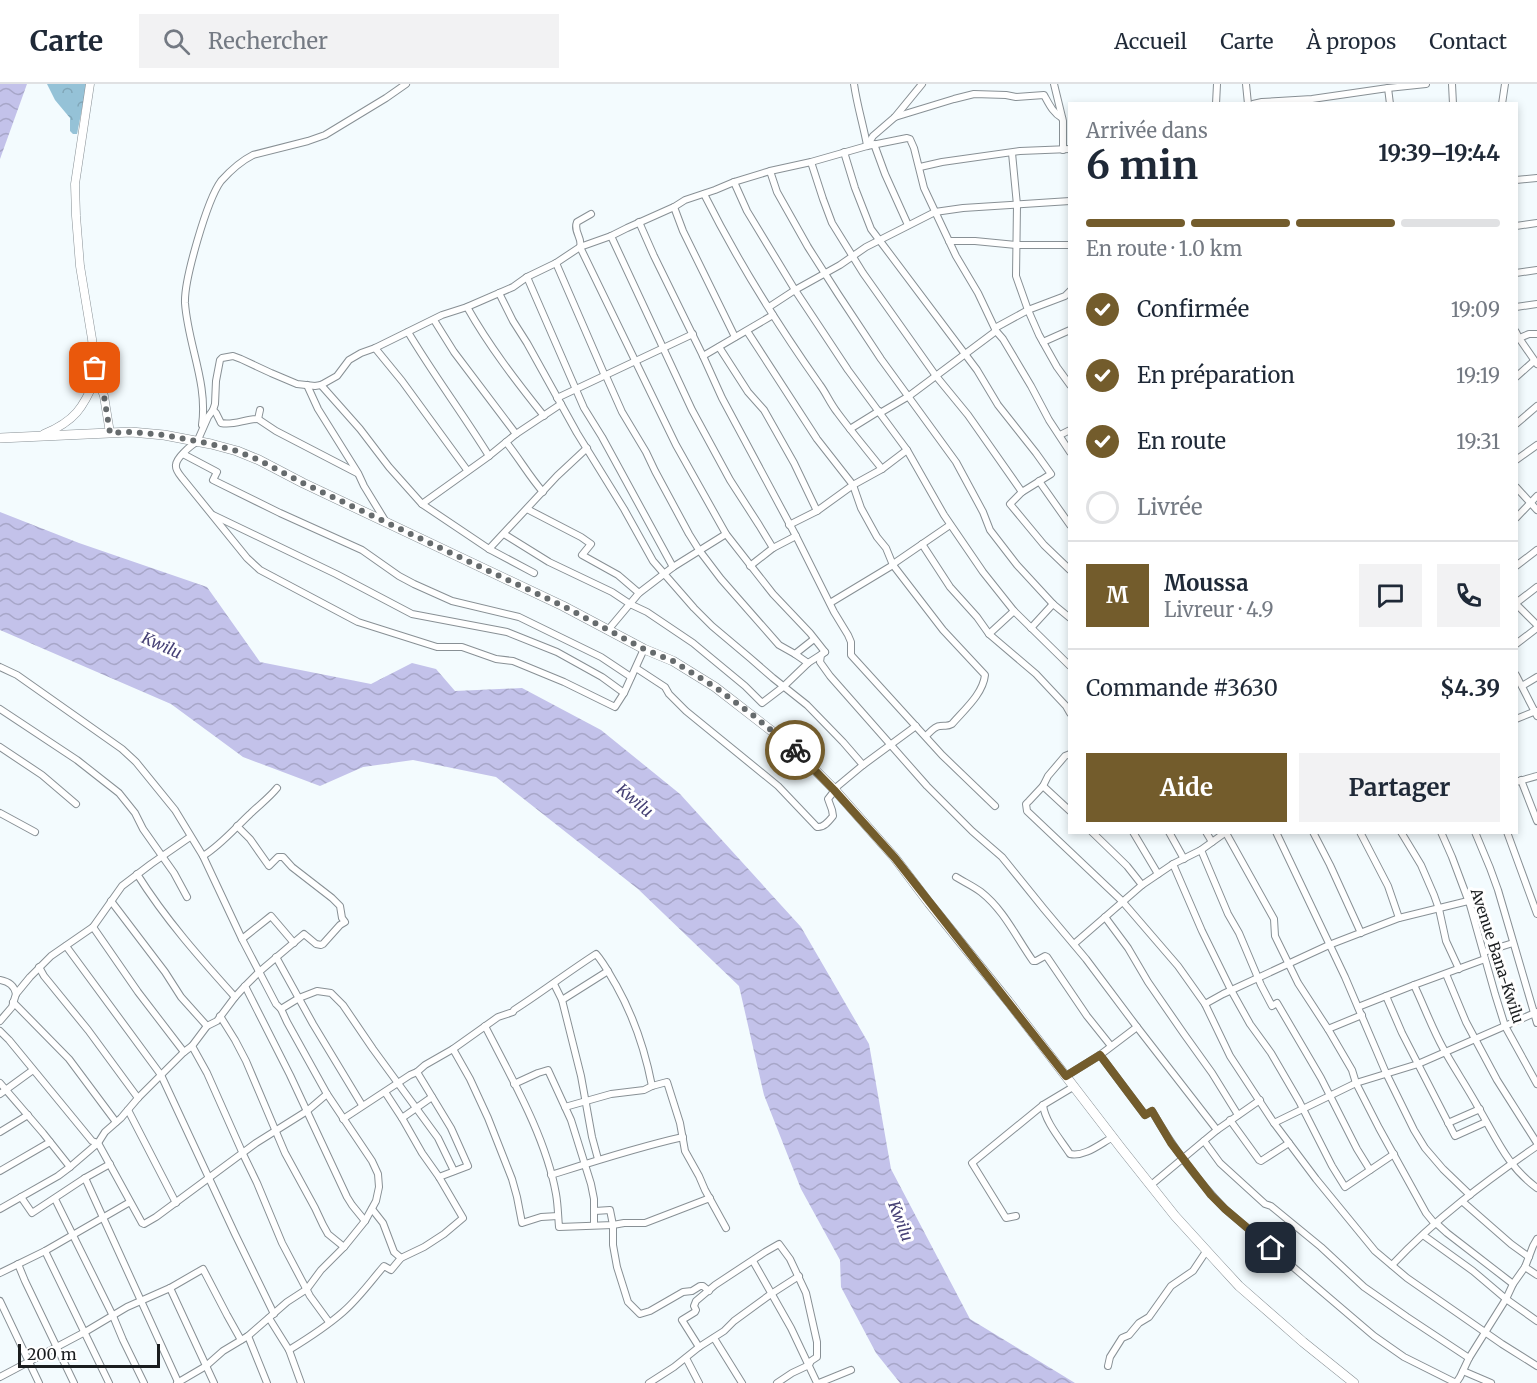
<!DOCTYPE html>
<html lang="fr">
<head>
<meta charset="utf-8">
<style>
	:root { --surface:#fff; --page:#f2f2f3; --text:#1f2937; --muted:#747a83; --line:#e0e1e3; --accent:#735c2c }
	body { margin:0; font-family:Merriweather,serif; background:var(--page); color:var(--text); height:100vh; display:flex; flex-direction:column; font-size:22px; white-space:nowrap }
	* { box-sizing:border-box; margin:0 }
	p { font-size:20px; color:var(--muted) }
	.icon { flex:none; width:33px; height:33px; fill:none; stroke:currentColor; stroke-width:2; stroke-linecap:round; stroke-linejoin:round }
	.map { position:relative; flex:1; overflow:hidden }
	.sheet { position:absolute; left:1068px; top:18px; width:450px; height:732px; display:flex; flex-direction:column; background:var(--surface); border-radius:0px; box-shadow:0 3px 9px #0003 }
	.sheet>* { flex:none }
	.scale { position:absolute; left:18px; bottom:15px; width:142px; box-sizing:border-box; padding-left:6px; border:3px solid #1a1d1f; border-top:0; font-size:16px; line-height:21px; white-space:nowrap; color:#1a1d1f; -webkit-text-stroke:4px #fff; paint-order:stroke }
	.pin { position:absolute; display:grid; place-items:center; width:51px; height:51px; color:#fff; margin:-26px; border-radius:12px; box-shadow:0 3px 9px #0006 }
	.courier { position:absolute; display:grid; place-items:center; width:60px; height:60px; margin:-30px; border:4px solid #735c2c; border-radius:50%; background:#fff; color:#222; box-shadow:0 2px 8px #0007 }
	.summary em { font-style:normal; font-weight:700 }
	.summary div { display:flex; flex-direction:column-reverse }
	.summary { display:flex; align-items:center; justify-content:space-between; height:102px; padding:0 18px }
	h1 { font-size:39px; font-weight:700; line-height:45px }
	.bar { display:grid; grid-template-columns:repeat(4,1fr); gap:9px 6px; align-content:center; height:72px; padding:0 18px }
	.bar i { height:8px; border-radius:4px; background:var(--line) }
	.bar .on { background:var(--accent) }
	.bar p { grid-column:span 4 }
	.line { display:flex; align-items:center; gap:15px; padding:0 18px; border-top:2px solid var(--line) }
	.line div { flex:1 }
	.round { display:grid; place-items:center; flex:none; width:63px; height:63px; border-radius:0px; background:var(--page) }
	ol { padding:0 18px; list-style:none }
	li { display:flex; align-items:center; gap:18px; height:66px }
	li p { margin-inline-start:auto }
	li .icon { padding:6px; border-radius:50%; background:var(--accent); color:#fff; stroke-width:4 }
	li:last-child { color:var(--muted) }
	li i { width:33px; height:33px; border:3px solid var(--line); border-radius:50% }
	.action { display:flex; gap:12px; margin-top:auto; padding:12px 18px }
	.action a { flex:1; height:69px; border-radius:0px; background:var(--accent); color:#fff; font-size:24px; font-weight:700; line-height:69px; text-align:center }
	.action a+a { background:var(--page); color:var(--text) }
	header { display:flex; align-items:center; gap:36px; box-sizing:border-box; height:84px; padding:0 30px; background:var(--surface); border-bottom:2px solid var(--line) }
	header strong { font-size:28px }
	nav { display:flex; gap:33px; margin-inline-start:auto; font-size:21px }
	.search { width:420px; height:54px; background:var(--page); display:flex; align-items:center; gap:15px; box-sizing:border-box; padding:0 21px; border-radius:0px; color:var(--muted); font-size:22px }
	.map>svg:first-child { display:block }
	.forest { fill:url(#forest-crowns) }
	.water { fill:url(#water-waves) }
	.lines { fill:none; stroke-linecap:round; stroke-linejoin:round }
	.minor-casing { stroke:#889095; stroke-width:8 }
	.major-casing { stroke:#889095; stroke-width:9 }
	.highway-casing { stroke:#889095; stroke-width:10 }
	.minor { stroke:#fff; stroke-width:6 }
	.major { stroke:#fff; stroke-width:8 }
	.highway { stroke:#fff; stroke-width:9 }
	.done { stroke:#666b6d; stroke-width:6; stroke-dasharray:0 10.8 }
	.route { stroke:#735c2c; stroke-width:8 }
	.labels { text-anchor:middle; stroke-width:6; stroke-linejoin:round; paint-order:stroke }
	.street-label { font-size:15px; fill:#1a1d1f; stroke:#fff }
	.water-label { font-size:16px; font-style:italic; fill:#464175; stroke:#fff }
</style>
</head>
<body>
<header>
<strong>Carte</strong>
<div class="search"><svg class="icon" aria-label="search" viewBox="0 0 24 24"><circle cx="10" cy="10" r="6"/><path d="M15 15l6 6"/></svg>Rechercher</div>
<nav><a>Accueil</a><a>Carte</a><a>À propos</a><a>Contact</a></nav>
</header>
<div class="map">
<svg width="1537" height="1299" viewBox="0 0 1537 1299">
	<defs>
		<pattern id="forest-crowns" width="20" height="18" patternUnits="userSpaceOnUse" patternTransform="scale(1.5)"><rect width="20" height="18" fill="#95c2d7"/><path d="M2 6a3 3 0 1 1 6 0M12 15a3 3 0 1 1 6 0" fill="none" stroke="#80a6b8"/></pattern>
		<pattern id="water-waves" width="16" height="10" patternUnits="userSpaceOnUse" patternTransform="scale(1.5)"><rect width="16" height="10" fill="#c3c2ea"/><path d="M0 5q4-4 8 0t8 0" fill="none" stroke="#a7a6c8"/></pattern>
	</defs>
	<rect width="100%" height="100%" fill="#f3fbfe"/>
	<!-- forest -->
	<polygon class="forest" points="47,0 87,0 77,50 73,50 70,47 70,34 55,16"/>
	<!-- water -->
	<g class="water">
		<polygon points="0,0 27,0 0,75"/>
		<polygon points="0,428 79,459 207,503 260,578 371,600 412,579 436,585 455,607 522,604 601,646 680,710 801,843 869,960 891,1085 970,1235 1075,1299 900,1299 876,1269 841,1203 840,1176 801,1105 764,1011 739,902 638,805 496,693 413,676 363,683 320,702 243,673 171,620 0,546"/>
	</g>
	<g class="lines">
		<!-- minor casing -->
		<g class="minor-casing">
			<g id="minor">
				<path d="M854,0C857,21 863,40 867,61"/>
				<polyline points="1054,0 1063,37 1063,66"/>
				<polyline points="1246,0 1248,20"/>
				<polyline points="1452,0 1453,20"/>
				<polyline points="1388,4 1390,20"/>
				<polyline points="1216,20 1217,0"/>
				<polyline points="1253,20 1262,18 1312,15 1388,4 1426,0"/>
				<polyline points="1502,20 1505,0"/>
				<path d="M895,33L954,15L974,10L1006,11L1016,13L1044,11C1049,20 1053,29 1062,34"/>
				<polyline points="874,60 885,90 908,141"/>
				<polyline points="867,62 873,52 895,33 922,0"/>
				<polyline points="844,68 855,104 871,145 977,286 998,321 1036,369 1051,390 1022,408 1010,420 1044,461 1070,486"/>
				<polyline points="1012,69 1017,121 1016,192 1028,226 1039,251 1057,283 1070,301"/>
				<polyline points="811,78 823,115 832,139 863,189 936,292 968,331 1022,408"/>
				<polyline points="920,83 942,78 1020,67 1070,65"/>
				<polyline points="770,87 777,108 808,163 838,210 881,275 956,378 983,428 990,446 1017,481 1053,520 1070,534"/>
				<polyline points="1516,96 1537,94"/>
				<polyline points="734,98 747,127 795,206 848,286 907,366 944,431 983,488 1014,527 1070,582"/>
				<path d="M704,110C737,176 777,240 820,301C826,309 830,319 837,328C851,347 867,366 882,385"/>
				<polyline points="674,123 683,147 735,253"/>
				<path d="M591,130L577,138C573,148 583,154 580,163L676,361L726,450L773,510L810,549L825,568"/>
				<polyline points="639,138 654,172 703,272 722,314 796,452 834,528 848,551 851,558 851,571 942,671 995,722"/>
				<polyline points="1516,142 1537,139"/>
				<polyline points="611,152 692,326 730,396 759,441 773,464"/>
				<polyline points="949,157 975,157 1016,161 1070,161"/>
				<polyline points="556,179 605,292"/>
				<polyline points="1516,189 1537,186"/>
				<polyline points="527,193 584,324 602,353 673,483"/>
				<polyline points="499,209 513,237 527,259 577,349 624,425 653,477 694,524 712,542 750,574 773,594 807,621 843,658 863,681"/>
				<path d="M467,223C489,262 516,297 544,332"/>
				<polyline points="769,223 795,206 840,181 866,163 935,128 963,124 1070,117"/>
				<polyline points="1516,223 1537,220"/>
				<polyline points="434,236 454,268 516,350"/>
				<polyline points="995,244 1028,226 1065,212 1070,207"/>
				<path d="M747,247L817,355L853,401L861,424L877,453L886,464L893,481L943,546L985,591C983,610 964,626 952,640C947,643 946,641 940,642C935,642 930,648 926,652"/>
				<path d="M408,248C433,290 463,330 489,372"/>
				<polyline points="1516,248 1519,254 1537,280"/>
				<polyline points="1517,255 1529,250 1537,250"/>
				<polyline points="1043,258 1070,246"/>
				<polyline points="719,263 748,308 764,326 794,379 817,427"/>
				<polyline points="375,264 402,297 467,386"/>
				<polyline points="703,272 773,231"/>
				<polyline points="606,292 622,328 646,368 655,387 689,450 699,466 721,495 779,561 795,570 808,579"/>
				<polyline points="1516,293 1534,277"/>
				<polyline points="307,301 318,325 358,389 364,402 386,438"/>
				<polyline points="321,301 360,345 389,383 422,420 489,465 534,489"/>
				<polyline points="557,314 693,250"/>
				<path d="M213,326L216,329L221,339C233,342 245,335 258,335L260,326"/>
				<polyline points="880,329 909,312 996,247"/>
				<polyline points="258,335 276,347 357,389"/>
				<polyline points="1516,340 1537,322"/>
				<path d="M202,341C208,299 188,261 185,219C184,196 207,116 221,97C230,87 241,77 253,71L308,57L325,51L386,14L406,0"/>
				<polyline points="850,345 879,327"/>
				<polyline points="1060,351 1070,346"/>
				<path d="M506,358C519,374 529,392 543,408"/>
				<polyline points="183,370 217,388 213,396 280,429 362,466 399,492 414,500 452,517 519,533 601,573 631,593"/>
				<polyline points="1516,376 1537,361"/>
				<polyline points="1039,397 1070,441"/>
				<polyline points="1516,403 1537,426"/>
				<polyline points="422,420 489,372 516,350 561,320"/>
				<polyline points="527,425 581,453 591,460 582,471 618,491 639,509"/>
				<polyline points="213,431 336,490 412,530 507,548 557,568 602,593 624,609"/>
				<polyline points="1516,434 1537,412"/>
				<polyline points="789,441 817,427 853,401 882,385 907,366"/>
				<polyline points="504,450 549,478 612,508 630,520 647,528 693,559 745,602 762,619 783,603 808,579 822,570"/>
				<polyline points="922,460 950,503 977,533 989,550 1036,590 1066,622 1070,629"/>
				<polyline points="489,465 557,392 587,364"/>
				<polyline points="750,482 773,464 796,452"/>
				<polyline points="1516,482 1537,466"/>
				<polyline points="830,519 893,481 896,478 950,441"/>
				<polyline points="1516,519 1537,503"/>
				<polyline points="1516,520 1537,541"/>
				<polyline points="1031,544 1053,520"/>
				<polyline points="608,546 639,509 673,483 726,450"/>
				<polyline points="989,550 1014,527"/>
				<polyline points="1516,560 1537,544"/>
				<path d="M644,565L624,609L615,623L564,598L513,577L496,575L462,563H437L358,538L260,486L247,474L183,395C180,391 175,386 176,381C176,374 191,361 197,358L208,333L213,326L215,320L216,297L220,276L222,274L233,272L241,275L271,289L297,300L315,302L321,301L337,292L349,276L361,269L375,264L442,231L467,223L513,203L527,193L556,179L580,163L611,152L627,144L674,123L685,116L715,106L734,98L770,87L811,78L867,62L907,54L910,55L914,64L924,104L956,172L978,209L996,247L1003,255L1031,302L1049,336L1070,368"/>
				<polyline points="825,568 821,571 820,578 830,592 927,702 972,747 1002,773 1044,825 1086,875 1137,943 1217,1046"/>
				<polyline points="795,570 814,555"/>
				<polyline points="0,583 17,591 122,665 136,678 175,726 203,772 242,855 276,920 281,925 287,938 327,1010 372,1077 378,1090 379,1103 376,1117 365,1137 344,1163 321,1186 307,1205 287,1218 248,1252 223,1267 206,1282 177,1299"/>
				<path d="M636,584L665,603L669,610L686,627L778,702L817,743C824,744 829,737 833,732L832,726L828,715L835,706"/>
				<polyline points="1516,591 1537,632"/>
				<polyline points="1522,602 1537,593"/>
				<polyline points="0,625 77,676 119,709 135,729 143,745 174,789 187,813"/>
				<polyline points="1516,635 1536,627"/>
				<polyline points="0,663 42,691 76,720"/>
				<polyline points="1070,670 1065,672 1048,692 1043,702 1029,717 1026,720 1027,727 1122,817 1178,882 1205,920 1230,972 1274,1039 1316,1095 1375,1167 1407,1194 1502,1260 1537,1282"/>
				<polyline points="1521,696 1537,737"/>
				<polyline points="1516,698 1537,692"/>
				<polyline points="1043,702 1070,727"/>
				<polyline points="833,706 863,681 916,642"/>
				<polyline points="0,729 35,748"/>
				<polyline points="1092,748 1127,782 1142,801"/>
				<polyline points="1133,748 1158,790"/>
				<polyline points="1169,748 1184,775"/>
				<polyline points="1206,748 1212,758"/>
				<polyline points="1276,748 1345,893 1386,989 1414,1046 1425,1064 1443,1085 1470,1111"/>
				<polyline points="1313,748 1330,781 1361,849"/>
				<polyline points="1360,748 1388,802 1399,834"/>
				<polyline points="1401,748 1421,781 1434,811 1439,825 1446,857 1459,885"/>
				<polyline points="1441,748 1452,773 1470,821 1495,910 1505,942 1537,1000"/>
				<polyline points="1475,748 1490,784 1498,806 1537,939"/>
				<polyline points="1507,748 1537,830"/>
				<polyline points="1226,749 1274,835 1275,852 1298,899 1328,945 1352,986 1356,999 1379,1044 1426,1129 1435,1140"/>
				<polyline points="1201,766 1228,830 1239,849 1261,901 1272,922 1277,919 1321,994 1357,1065 1370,1086"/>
				<path d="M203,772C221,761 235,744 250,730C259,721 269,714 277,704"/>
				<polyline points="1173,780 1202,847 1231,906 1250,940 1271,969 1299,1017 1332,1082 1345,1103 1394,1070"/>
				<path d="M137,790C166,836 199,873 235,913"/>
				<path d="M956,793C964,798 973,802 981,808C1004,826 1016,853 1033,877H1036L1045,872L1047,873L1087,932L1111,962"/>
				<polyline points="111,817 165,888 181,913 207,942"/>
				<polyline points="1105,833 1128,864 1148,898 1184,950 1212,989 1238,1031"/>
				<polyline points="93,843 138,908 184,968"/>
				<polyline points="242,855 271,832 294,859"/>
				<polyline points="1074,860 1142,801 1173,780 1201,766 1226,748"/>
				<polyline points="66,862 161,991 235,1150 274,1230"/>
				<polyline points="1484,868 1513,859"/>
				<polyline points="276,873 313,940 362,1021"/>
				<polyline points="39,883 44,892 88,946 138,1014"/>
				<polyline points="1446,890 1466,938 1497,996 1537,1059"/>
				<path d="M0,896C9,898 14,901 16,910"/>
				<polyline points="554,900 562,916 581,992 592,1053 598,1075"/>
				<path d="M1414,901C1424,922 1432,944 1443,964C1454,984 1467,1003 1478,1023C1497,1055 1507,1082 1537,1104"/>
				<polyline points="245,902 290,991 347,1113 352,1121 365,1137"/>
				<polyline points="1386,912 1402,949 1455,1052 1486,1038"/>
				<polyline points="562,916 608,887"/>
				<polyline points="13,918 69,975 116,1038"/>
				<polyline points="1205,920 1223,910 1329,861 1399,834 1468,817"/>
				<polyline points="1358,923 1414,901 1485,875"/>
				<polyline points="281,925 299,914 317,907 331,909 343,921 373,965 438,1054 454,1087"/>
				<polyline points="220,932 235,956 246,977 285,1069 315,1124 323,1141 328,1150 344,1163"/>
				<polyline points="0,937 12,923 16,910 30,893 51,872 93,843 122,802 151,780 190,753"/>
				<path d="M485,942C511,993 546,1053 556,1110C558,1121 558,1132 559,1143L613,1141L624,1139H645L710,1114"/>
				<polyline points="1328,945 1362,931"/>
				<polyline points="0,947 9,956 92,1057 98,1059 142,1139 144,1140 156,1133 256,1059 307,1027 327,1010"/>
				<polyline points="192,962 207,989 243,1070 257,1099 282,1159 310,1212 329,1238"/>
				<polyline points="453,965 470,995 488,1034 512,1095 517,1113 522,1139 541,1133 558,1132"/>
				<path d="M1100,971L1145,1031L1152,1027C1172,1062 1197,1096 1225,1125L1374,1252L1404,1273L1456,1299"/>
				<polyline points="417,988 451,1044 468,1082 439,1093"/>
				<polyline points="1066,992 1100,971 1137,943"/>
				<polyline points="0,999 43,1049 70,1083"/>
				<polyline points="514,1000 538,989 548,986 571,1036 591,1100 594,1115 594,1141"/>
				<polyline points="0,1010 33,986"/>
				<path d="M1043,1021C1045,1038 1061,1056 1070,1070C1085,1073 1100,1060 1113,1053"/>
				<polyline points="565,1023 611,1010 644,1006 652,1002 667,998 680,1039 685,1067 699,1092 705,1106 726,1144"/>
				<polyline points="128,1026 176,1119"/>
				<polyline points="402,1034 432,1013"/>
				<path d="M343,1035L410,991L417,988L425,981L453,965L498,933L513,928L514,926C542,908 568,888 596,870C604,879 610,891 616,901C634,933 645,966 652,1002"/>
				<polyline points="1230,1036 1259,1076 1261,1077 1289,1059"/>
				<polyline points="1274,1039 1356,999 1418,980 1537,928"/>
				<polyline points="1448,1039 1480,1025"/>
				<polyline points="0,1048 28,1031"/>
				<polyline points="1204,1057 1220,1079 1265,1120 1271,1122 1321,1163 1364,1203 1407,1233 1469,1274"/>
				<polyline points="0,1087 50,1058"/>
				<path d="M551,1091C595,1077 638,1063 683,1053"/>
				<polyline points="85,1094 178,1298"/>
				<polyline points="1151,1101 1217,1046 1260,1016"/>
				<polyline points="21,1113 32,1129 85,1094 110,1080"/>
				<polyline points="55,1115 113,1232 123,1256 144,1299"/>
				<polyline points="1463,1118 1511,1160 1529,1173"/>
				<polyline points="0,1125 58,1092 70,1083 98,1059 105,1048 121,1034 138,1014 184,968 192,962 207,942 217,937 235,913 245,902 259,888 304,850 316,860 321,861 323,860 340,841 345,838 342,834 340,822 332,814 292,783 283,773 278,773 269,782 250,755 237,742"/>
				<polyline points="372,1125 383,1139 394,1168 401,1174"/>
				<polyline points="595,1127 610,1126 613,1141 613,1161 617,1183 628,1218 640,1230 650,1227 683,1208 692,1207 700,1202 703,1202 709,1207"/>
				<polyline points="1016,1132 1006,1134 972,1079 1043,1021 1073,1003"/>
				<polyline points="1436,1139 1447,1149 1513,1200"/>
				<polyline points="1423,1151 1473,1187 1506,1215 1537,1237"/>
				<polyline points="45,1167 109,1299"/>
				<polyline points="753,1177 791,1244 817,1299"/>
				<polyline points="18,1180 25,1197 74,1299"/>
				<path d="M1392,1181C1435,1135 1486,1097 1537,1062"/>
				<polyline points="1525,1183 1537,1191"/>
				<polyline points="0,1189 45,1167 130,1118"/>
				<polyline points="170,1204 214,1299"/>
				<polyline points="0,1217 39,1299"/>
				<polyline points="269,1234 289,1266 301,1299"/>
				<polyline points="248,1252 267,1299"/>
				<polyline points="714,1254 742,1299"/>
				<polyline points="699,1263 682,1236 695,1228 696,1226 694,1222 696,1217 715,1201 765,1168 779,1160 790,1175 806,1209 817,1258 817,1273 811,1277 809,1281 792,1289 777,1299"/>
				<path d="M289,1266C307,1255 327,1242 343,1228C359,1214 371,1197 384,1182L391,1186L401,1174L424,1163L444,1150L463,1134L439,1093L422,1069L402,1034L385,1008"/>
				<polyline points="686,1274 699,1299"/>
				<polyline points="1108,1282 1110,1273 1122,1254 1129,1251 1139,1239 1149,1233 1171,1202 1193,1187 1207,1166"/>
				<polyline points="1463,1287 1491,1299"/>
				<polyline points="0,1293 85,1248 127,1223 170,1204 203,1185 227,1231 241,1256"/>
				<polyline points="649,1299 674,1283 699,1263 724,1247 734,1237 771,1210 799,1192"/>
				<polyline points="819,1299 851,1286"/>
				<polyline points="1456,1299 1460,1293 1469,1274 1506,1215 1513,1200 1525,1183 1533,1162 1537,1155"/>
			</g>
		</g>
		<!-- major casing -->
		<g class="major-casing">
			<g id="major">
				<polyline points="90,0 75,100 76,132 80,182 92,255 96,294 100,301 104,312 110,349"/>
				<path d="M44,350C75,337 83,324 96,294"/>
			</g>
		</g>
		<!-- highway casing -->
		<g class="highway-casing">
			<polyline id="highway" points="0,354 131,348 164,351 211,360 237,367 259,376 303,399 563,522 644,565 673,577 715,603 791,662 835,706 895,774 929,819 1008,917 1121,1064 1175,1132 1216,1177 1239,1202 1303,1258 1354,1299"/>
		</g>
		<!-- minor -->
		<use href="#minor" class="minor"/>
		<!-- major -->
		<use href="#major" class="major"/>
		<!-- highway -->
		<use href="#highway" class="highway"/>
	</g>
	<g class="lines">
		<!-- done -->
		<polyline class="done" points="95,284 96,294 100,301 104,312 110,349 130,348 164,351 211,360 237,367 259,376 303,399 563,522 644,565 673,577 715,603 754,632 795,666"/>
		<!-- route -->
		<polyline class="route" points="795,666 834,706 895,774 1066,992 1100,971 1145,1031 1152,1027 1171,1059 1211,1111 1225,1125 1271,1164"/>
	</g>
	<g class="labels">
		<!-- street labels -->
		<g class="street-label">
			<text transform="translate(1497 872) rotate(72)" y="5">Avenue Bana-Kwilu</text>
		</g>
		<!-- water labels -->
		<g class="water-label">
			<text transform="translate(162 561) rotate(24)" y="6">Kwilu</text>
			<text transform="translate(635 716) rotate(40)" y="6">Kwilu</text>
			<text transform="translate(901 1137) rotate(69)" y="6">Kwilu</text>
		</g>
	</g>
</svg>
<div class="scale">200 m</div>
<div class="pin" style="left:95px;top:284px;background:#ea580c"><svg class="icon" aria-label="bag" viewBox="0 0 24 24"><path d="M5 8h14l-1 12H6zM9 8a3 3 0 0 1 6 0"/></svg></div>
<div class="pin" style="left:1271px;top:1164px;background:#1f2937"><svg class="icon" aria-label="home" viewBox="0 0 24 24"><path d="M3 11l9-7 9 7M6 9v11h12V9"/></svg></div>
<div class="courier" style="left:795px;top:666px"><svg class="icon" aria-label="bike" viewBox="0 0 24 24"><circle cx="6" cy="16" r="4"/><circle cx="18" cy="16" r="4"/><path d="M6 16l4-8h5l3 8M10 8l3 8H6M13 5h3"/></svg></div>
<section class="sheet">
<div class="summary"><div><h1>6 min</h1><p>Arrivée dans</p></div><em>19:39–19:44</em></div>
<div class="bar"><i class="on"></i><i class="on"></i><i class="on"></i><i></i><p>En route · 1.0 km</p></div>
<ol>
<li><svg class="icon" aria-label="check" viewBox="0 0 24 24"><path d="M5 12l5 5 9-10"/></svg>Confirmée<p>19:09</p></li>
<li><svg class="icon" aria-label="check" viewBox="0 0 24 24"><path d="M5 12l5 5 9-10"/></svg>En préparation<p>19:19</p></li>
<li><svg class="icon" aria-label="check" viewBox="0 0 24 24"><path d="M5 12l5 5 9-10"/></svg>En route<p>19:31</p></li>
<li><i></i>Livrée</li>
</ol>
<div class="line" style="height:108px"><b class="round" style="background:var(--accent);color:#fff">M</b><div><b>Moussa</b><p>Livreur · 4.9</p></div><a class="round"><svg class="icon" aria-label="chat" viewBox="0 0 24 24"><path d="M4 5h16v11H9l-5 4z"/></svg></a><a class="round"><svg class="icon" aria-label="phone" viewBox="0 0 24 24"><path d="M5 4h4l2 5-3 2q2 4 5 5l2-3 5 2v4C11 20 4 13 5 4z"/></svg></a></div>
<div class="line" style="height:78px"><div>Commande #3630</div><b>$4.39</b></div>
<div class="action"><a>Aide</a><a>Partager</a></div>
</section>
</div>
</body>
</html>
